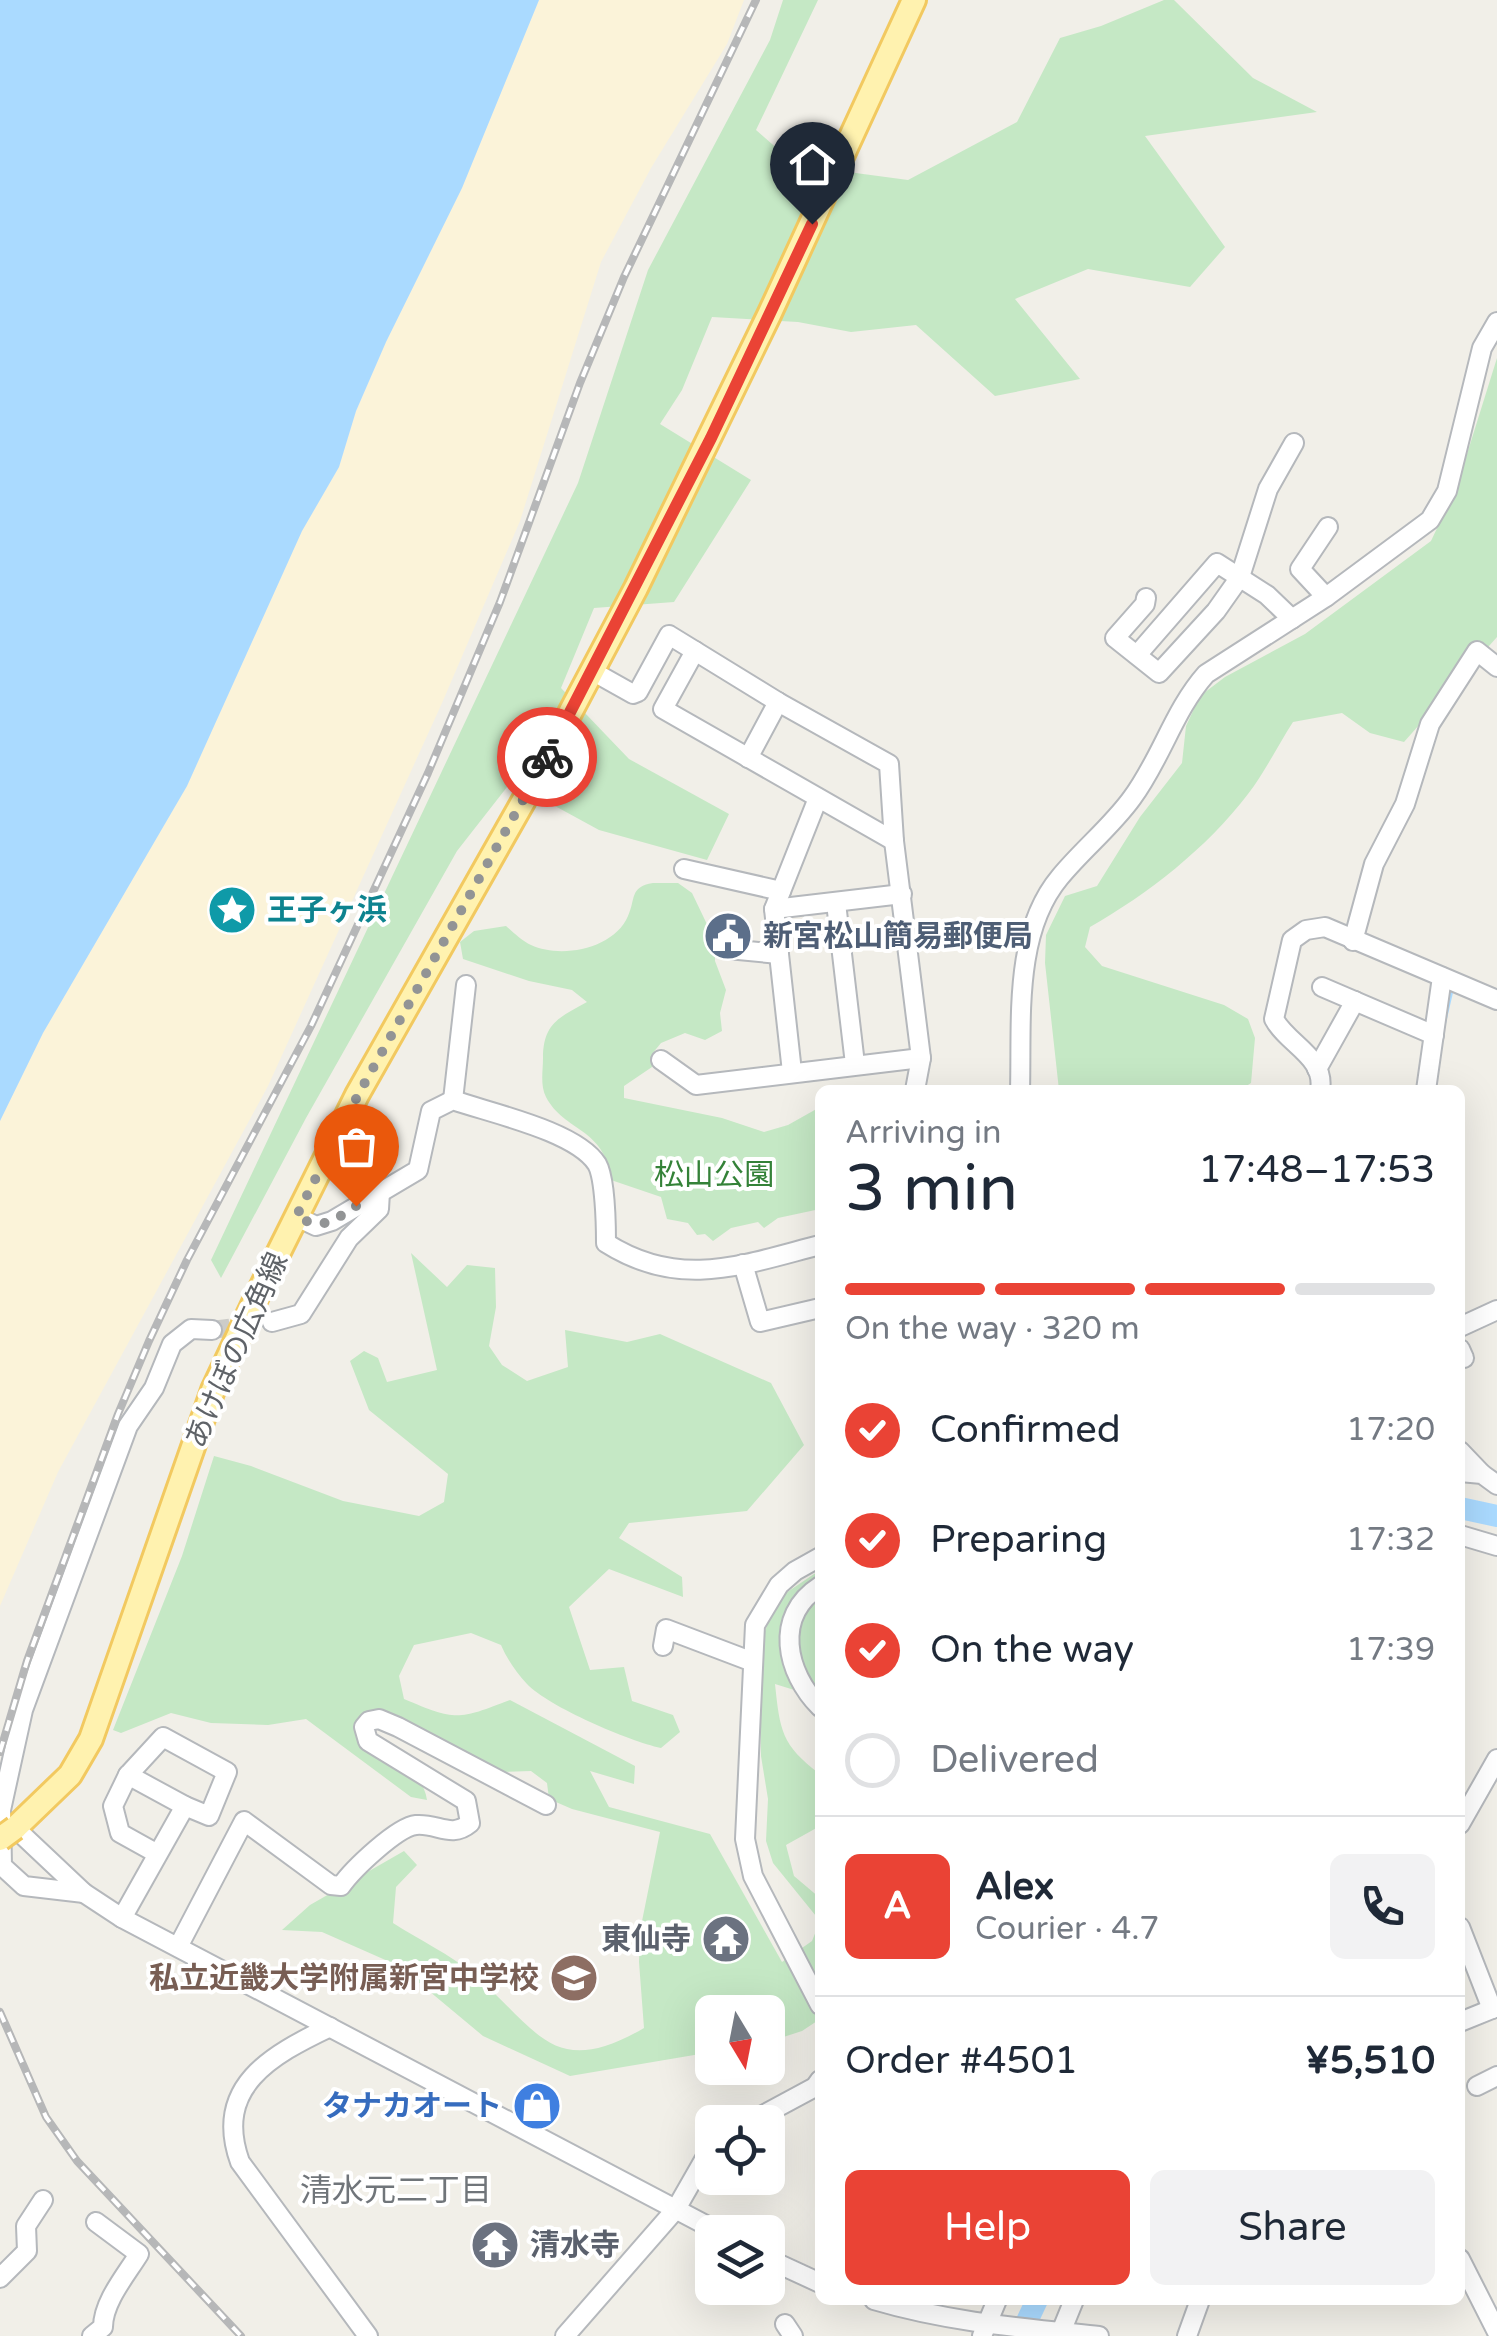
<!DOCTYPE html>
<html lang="en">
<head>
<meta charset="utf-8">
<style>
	:root { --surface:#fff; --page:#f2f2f3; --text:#1f2937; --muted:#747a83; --line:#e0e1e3; --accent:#ea4335 }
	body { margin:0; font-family:"Varela Round","Noto Sans JP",sans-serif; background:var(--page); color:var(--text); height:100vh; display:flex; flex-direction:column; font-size:38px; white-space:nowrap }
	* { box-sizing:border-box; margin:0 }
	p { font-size:32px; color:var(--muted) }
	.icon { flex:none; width:55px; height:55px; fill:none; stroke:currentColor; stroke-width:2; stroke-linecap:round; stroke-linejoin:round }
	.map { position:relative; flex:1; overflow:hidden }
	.details { position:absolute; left:815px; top:1085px; width:650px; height:1220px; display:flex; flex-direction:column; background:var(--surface); border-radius:15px; box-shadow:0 10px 40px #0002 }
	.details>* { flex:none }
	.needle { width:65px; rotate:170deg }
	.fabs { position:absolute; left:695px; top:1995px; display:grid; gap:20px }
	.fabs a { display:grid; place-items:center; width:90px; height:90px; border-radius:15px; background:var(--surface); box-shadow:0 10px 40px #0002; font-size:50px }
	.pin { position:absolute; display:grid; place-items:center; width:85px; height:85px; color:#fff; margin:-102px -42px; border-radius:50% 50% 50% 0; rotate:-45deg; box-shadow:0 0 10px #0007 }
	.pin .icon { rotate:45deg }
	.courier { position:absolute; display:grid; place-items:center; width:100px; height:100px; margin:-50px; border:8px solid #ea4335; border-radius:50%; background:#fff; color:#222; box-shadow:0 2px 12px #0007 }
	.overview em { font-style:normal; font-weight:600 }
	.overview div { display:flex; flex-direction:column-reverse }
	.overview { display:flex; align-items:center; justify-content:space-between; height:170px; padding:0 30px }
	h1 { font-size:65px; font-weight:600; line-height:75px }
	.bar { display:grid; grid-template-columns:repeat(4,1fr); gap:15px 10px; align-content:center; height:120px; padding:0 30px }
	.bar i { height:12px; border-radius:8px; background:var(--line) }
	.bar .active { background:var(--accent) }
	.bar p { grid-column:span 4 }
	.line { display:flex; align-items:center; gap:25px; padding:0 30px; border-top:2px solid var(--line) }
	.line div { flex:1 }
	.round { display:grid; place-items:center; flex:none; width:105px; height:105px; border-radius:15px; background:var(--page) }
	ol { padding:0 30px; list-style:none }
	li { display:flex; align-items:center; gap:30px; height:110px }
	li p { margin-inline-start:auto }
	li .icon { padding:10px; border-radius:50%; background:var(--accent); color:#fff; stroke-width:4 }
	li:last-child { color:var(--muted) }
	li i { width:55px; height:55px; border:5px solid var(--line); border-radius:50% }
	.button { display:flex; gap:20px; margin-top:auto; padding:20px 30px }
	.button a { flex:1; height:115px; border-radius:15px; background:var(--accent); color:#fff; font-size:40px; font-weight:600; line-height:115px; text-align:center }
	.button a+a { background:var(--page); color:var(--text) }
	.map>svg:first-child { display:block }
	.green { fill:#c5e8c5 }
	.sand { fill:#fbf3d9 }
	.water { fill:#aadaff }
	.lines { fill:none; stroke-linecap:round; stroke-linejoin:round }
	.stream { stroke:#aadaff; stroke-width:4 }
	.river { stroke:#aadaff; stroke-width:22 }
	.minor-tunnel { stroke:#ccccc8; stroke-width:18; stroke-dasharray:18 9; stroke-linecap:butt }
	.minor-casing { stroke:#b5b8bc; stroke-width:22 }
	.major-casing { stroke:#f2c960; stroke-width:28 }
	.minor { stroke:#fff; stroke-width:18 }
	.major { stroke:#fff2af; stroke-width:22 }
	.rail-casing { stroke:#b6b7b8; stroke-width:8 }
	.rail { stroke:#fff; stroke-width:4; stroke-dasharray:11; stroke-linecap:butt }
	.major-bridge-casing { stroke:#f2c960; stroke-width:28; stroke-linecap:butt }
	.major-bridge { stroke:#fff2af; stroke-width:22 }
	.done { stroke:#929495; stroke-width:10; stroke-dasharray:0 18 }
	.route { stroke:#ea4335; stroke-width:12 }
	.labels { text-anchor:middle; stroke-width:8; stroke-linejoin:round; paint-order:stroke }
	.culture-label { font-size:30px; font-weight:bold; fill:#0d838f; stroke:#fff; text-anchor:start }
	.service-label { font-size:30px; font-weight:bold; fill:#4e5e75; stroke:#fff; text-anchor:start }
	.park-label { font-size:30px; fill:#348238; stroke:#fff }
	.street-label { font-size:30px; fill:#5f6368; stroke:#fff }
	.worship-label { font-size:30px; font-weight:bold; fill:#5b616d; stroke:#fff; text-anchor:end }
	.education-label { font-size:30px; font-weight:bold; fill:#785e54; stroke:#fff; text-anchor:end }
	.shop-label { font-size:30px; font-weight:bold; fill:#366cbe; stroke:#fff; text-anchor:end }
	.neighbourhood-label { font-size:32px; fill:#70757a; stroke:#fff }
</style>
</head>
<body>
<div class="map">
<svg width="1497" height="2336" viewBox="0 0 1497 2336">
	<rect width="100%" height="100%" fill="#f1efe8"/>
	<!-- green -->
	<g class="green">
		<polygon points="783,0 818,0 756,130 796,165 908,180 1017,122 1060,38 1101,26 1164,0 1174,0 1253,78 1317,112 1145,136 1225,247 1190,287 1088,269 1015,299 1080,379 995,396 916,325 851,332 798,322 712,317 682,390 660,424 751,480 674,602 594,608 561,688 629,759 729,814 707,860 599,830 511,782 457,851 306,1118 221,1278 211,1260 578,483 648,270 770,40"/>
		<path d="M1497,358V637L1404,742L1370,733L1342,713L1293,722C1278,745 1265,772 1248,794C1207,848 1148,894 1090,927L1085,947L1102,966L1224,1005L1248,1019L1255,1038L1251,1083L1240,1090H1059L1045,963L1046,935L1065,896L1097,886L1140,817L1182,763L1186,726L1200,696L1225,677L1305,634L1431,541L1457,486Z"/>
		<path d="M653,883H678L692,893L715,941V961L726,990L720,1013L722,1031L705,1040L685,1033L661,1043L652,1054V1067L624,1086V1098L722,1118L764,1132L788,1125L820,1107V1209L778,1218L764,1228L758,1222L731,1228L713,1241L705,1234L697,1235L688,1223L667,1219L661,1197L611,1180C605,1127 564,1132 546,1097C540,1085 543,1071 543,1058C543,1023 560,1017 587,1002L572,990L529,981L463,959L460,942L474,931L506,926C513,932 522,941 531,945C561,959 614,949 628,916C636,899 629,887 653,883Z"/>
		<path d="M411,1253L447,1287L467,1265L495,1268L496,1307L489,1346L502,1365L527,1381L568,1367L565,1330L627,1342L660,1334L771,1383L804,1445L747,1511L629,1523L619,1538L682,1577L683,1597L609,1569L569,1607L590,1670L624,1667L632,1701L673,1715L680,1732L661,1748C629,1741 549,1707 527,1684C516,1672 507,1659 501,1645L471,1633L414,1645L399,1676L404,1699C456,1721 458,1720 510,1700L635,1766L634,1784L590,1771L609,1807L710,1834L782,1962L812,1941L820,1921L773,1863L766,1841L768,1799L761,1756L760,1707L762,1639L777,1599L820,1570V1698L775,1684C780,1730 781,1745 820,1774V1826L786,1845L794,1876L820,1898V2019L802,2031L768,2042V2012H712V2052L570,2076L483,2036L399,1966L322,1932L282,1930L310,1905L404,1851L417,1865L396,1887L393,1923C419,1940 450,1954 473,1974C538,2028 551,2082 644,2028L639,1962L640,1931L660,1832L572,1809L549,1799L547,1783L531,1771L498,1772L399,1721L359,1727C382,1746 423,1769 427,1800L411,1797L306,1719L268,1725L211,1723L171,1713L121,1733L113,1730L182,1556L214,1456L251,1466L343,1501L419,1516L444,1502L448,1474L369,1410L350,1361L364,1351L378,1358L387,1382L437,1370Z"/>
	</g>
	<!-- sand -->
	<polygon class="sand" points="539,0 744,0 727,44 651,168 601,262 520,521 442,703 268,1086 58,1472 0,1606 0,1121 43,1033 187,786 302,531 339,467 356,412 386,342 462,188"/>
	<!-- water -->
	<polygon class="water" points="0,0 539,0 462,188 386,342 356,411 339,467 302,531 187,786 43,1033 0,1121"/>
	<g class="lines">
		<!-- stream -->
		<polyline class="stream" points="1444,1023 1452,988"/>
		<!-- river -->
		<g class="river">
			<polyline points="1460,1508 1497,1516"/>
			<polyline points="1020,2336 1037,2300"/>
		</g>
		<!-- minor-tunnel -->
		<polyline class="minor-tunnel" points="212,1330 272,1322"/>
		<!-- minor casing -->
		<g class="minor-casing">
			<g id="minor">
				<polyline points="1326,597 1300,569 1328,527"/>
				<polyline points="1146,598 1145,604 1115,638 1159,673 1216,611 1240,577 1268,489 1294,443"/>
				<polyline points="695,651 663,709 894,841"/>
				<polyline points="1137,655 1217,563 1267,595 1292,619"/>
				<polyline points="592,671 633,694 638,692 669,635 778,702 889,764 894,841 921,1058 915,1090"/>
				<polyline points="748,758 778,702"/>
				<polyline points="684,869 781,891"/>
				<polyline points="836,903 855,1064"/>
				<polyline points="774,909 902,894"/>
				<polyline points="1353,941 1374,864 1405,804 1430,724 1477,651 1497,667"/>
				<polyline points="728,949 779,954"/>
				<polyline points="1322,987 1434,1035"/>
				<polyline points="661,1060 696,1085 921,1058"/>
				<polyline points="1317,1069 1355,1001"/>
				<polyline points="792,1072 774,909 818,798"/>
				<path d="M1020,1090C1022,1021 1013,933 1060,877C1083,849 1111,827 1132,798C1161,759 1174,710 1206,674L1326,597L1430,520L1447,491L1482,348L1497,322"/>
				<path d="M1320,1090C1326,1057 1287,1044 1274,1019L1292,940L1306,930L1325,927L1497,1000"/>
				<polyline points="1426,1090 1442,977"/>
				<polyline points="453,1100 466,985"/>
				<path d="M297,1217L316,1226L332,1221L418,1170L431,1111L453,1100C490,1113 576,1131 597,1164C605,1178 606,1225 606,1243C680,1290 742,1265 820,1245"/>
				<polyline points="743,1264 760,1322 820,1308"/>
				<polyline points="272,1322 301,1314 349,1238 379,1209 380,1192"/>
				<polyline points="1460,1327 1497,1310"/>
				<polyline points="1460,1349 1464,1358"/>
				<polyline points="1460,1451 1482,1474"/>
				<polyline points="1460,1472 1482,1474 1497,1485"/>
				<polyline points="1460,1535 1497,1546"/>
				<polyline points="820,1557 795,1571 779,1585 755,1625 745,1839 753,1876 820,2005"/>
				<path d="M820,1586C773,1616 786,1673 820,1707"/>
				<polyline points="663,1646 666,1629 753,1662"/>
				<polyline points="128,1775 185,1806"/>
				<polyline points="1460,1824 1497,1759"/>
				<polyline points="15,1828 84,1893 122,1918 719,2232"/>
				<polyline points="84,1893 24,1886 2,1866 1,1810 23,1710 128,1426 154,1388 172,1344 191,1329 212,1330"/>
				<polyline points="122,1918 185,1806 209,1816 227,1772 163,1737 128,1775 113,1806 120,1833 156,1853"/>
				<polyline points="1460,1927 1492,2009"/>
				<path d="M178,1947L244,1821L331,1885L341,1886C353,1869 397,1827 416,1825C438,1823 451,1839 470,1823L466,1801L368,1741L364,1727L369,1721L379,1719L398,1727L546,1805"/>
				<polyline points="1460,2022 1497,2007"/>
				<path d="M330,2027C271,2055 213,2087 240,2162L368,2336"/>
				<polyline points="1477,2086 1497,2076"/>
				<polyline points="750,2122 815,2087 820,2080"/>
				<polyline points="768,2259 820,2283"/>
				<polyline points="1460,2259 1497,2332"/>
				<polyline points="0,2278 27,2251 26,2226 43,2200"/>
				<path d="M874,2300C948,2322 1023,2328 1099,2336"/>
				<polyline points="785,2324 793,2336"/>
				<polyline points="1061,2332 1074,2300"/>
				<path d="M92,2336L103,2327C103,2302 126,2275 139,2254L96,2222"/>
				<polyline points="565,2336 676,2209 712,2146"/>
				<polyline points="982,2336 997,2300"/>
				<polyline points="1187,2336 1200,2300"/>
			</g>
		</g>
		<!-- major casing -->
		<g class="major-casing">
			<polyline id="major" points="15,1828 70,1775 91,1739 213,1390 259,1292 357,1095 524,800 636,588 769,315 914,0"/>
		</g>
		<!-- minor -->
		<use href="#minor" class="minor"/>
		<!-- major -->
		<use href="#major" class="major"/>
		<!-- rail casing -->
		<g class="rail-casing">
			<g id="rail">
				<polyline points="0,1752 27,1661 118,1414 149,1341 187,1260 311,1026 428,773 500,602 580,383 624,277 756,0"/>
				<polyline points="0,2012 46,2117 77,2161 241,2336"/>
			</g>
		</g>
		<!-- rail -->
		<use href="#rail" class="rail"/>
		<!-- major-bridge casing -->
		<g class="major-bridge-casing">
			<polyline id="major-bridge" points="0,1839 15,1828"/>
		</g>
		<!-- major-bridge -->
		<use href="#major-bridge" class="major-bridge"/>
	</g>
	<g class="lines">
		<!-- done -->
		<path class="done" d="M356,1206C331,1222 325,1230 296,1217L358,1095L547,757"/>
		<!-- route -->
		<polyline class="route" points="547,757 711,438 812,224"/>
	</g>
	<!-- icons -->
	<defs>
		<g id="sight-disc" transform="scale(2.5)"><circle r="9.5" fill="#0f9aa8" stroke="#fff"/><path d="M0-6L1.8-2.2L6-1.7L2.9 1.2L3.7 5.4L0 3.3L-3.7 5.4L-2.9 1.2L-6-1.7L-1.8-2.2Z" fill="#fff"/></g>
		<g id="civic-disc" transform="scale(2.5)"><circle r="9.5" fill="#5c6f8a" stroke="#fff"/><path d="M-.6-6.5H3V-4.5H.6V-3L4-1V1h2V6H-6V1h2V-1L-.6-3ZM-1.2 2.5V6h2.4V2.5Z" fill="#fff"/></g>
		<g id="temple-disc" transform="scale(2.5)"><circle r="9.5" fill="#6b7280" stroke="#fff"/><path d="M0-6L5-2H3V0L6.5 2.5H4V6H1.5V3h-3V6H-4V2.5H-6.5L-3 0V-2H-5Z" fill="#fff"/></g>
		<g id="school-disc" transform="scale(2.5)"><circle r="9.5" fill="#8d6e63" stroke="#fff"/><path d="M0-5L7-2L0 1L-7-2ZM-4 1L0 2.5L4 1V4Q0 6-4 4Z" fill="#fff"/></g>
		<g id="shop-disc" transform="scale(2.5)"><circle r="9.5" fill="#3f7fe0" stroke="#fff"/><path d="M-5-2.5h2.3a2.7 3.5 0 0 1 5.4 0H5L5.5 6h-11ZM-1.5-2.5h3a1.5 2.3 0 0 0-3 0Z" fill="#fff"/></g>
	</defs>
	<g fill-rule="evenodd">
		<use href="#sight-disc" x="232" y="910"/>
		<use href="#civic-disc" x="728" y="936"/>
		<use href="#temple-disc" x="726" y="1939"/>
		<use href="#school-disc" x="574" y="1978"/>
		<use href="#shop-disc" x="537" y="2106"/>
		<use href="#temple-disc" x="495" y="2245"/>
	</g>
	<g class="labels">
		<!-- culture labels -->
		<g class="culture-label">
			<text x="267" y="920">王子ヶ浜</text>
		</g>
		<!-- service labels -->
		<g class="service-label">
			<text x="763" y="946">新宮松山簡易郵便局</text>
		</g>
		<!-- park labels -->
		<g class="park-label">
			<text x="714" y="1185">松山公園</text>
		</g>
		<!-- street labels -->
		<g class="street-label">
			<text transform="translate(236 1350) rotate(-66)" y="10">あけぼの広角線</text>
		</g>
		<!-- worship labels -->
		<g class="worship-label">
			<text x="691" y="1949">東仙寺</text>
			<text x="530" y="2255" text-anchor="start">清水寺</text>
		</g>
		<!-- education labels -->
		<g class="education-label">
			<text x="539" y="1988">私立近畿大学附属新宮中学校</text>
		</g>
		<!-- shop labels -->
		<g class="shop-label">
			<text x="502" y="2116">タナカオート</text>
		</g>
		<!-- neighbourhood labels -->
		<g class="neighbourhood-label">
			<text x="396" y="2201">清水元二丁目</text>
		</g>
	</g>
</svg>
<div class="fabs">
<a><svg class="needle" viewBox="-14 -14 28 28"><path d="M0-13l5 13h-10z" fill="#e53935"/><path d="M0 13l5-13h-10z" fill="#747a83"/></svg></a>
<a><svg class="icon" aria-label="locate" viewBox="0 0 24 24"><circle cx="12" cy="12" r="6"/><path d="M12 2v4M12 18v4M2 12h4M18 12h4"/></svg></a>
<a><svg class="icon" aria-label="layers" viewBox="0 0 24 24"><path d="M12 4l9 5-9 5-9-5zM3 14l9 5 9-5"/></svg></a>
</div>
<div class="pin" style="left:356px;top:1206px;background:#ea580c"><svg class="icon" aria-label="bag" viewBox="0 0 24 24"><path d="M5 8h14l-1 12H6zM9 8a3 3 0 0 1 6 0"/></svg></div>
<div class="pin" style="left:812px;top:224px;background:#1f2937"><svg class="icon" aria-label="home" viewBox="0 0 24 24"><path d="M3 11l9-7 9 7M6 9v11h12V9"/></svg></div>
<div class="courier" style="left:547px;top:757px"><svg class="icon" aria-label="bike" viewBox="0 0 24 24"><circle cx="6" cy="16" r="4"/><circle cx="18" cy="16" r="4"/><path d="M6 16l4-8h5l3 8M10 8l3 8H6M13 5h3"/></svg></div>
<section class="details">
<div class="overview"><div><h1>3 min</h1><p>Arriving in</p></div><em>17:48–17:53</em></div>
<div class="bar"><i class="active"></i><i class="active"></i><i class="active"></i><i></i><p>On the way · 320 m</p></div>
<ol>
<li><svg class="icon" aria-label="check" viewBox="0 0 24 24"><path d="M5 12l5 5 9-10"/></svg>Confirmed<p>17:20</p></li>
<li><svg class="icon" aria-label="check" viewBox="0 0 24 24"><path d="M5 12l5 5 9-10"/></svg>Preparing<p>17:32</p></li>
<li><svg class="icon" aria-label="check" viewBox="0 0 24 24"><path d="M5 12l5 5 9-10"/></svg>On the way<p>17:39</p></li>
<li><i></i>Delivered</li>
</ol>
<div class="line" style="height:180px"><b class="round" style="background:var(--accent);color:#fff">A</b><div><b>Alex</b><p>Courier · 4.7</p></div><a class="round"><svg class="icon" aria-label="phone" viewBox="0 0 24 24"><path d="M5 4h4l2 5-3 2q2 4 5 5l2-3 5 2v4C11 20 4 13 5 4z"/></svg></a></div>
<div class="line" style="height:130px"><div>Order #4501</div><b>¥5,510</b></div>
<div class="button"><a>Help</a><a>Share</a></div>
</section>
</div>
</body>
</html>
